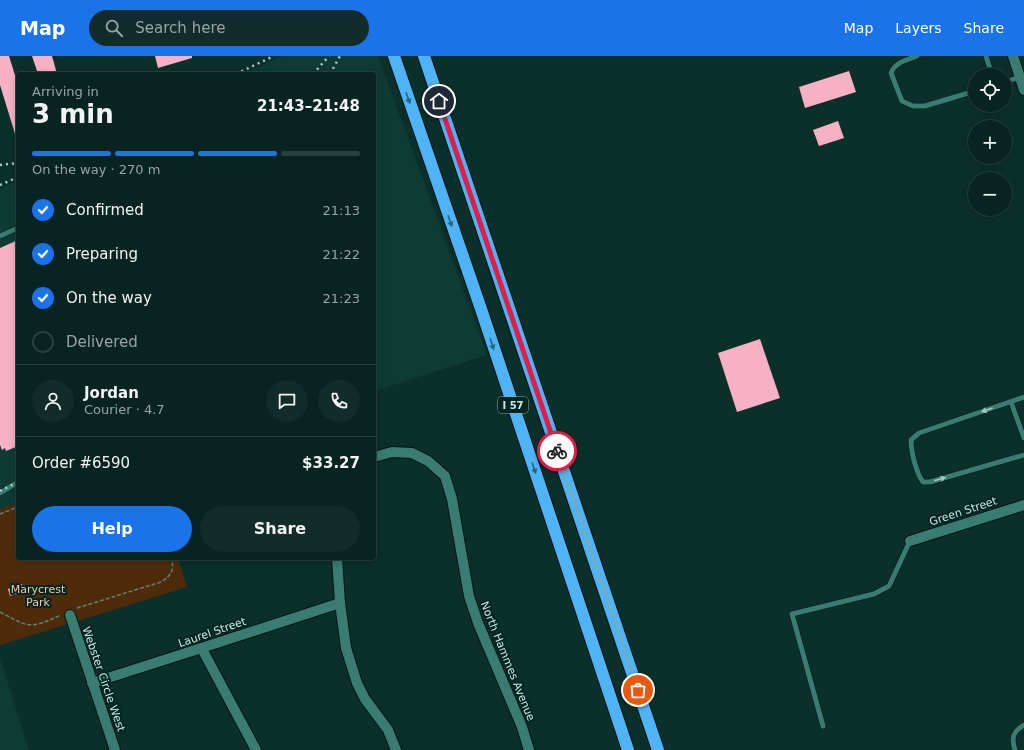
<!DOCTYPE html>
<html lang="en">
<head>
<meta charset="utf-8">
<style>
	:root { --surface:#082420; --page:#112c29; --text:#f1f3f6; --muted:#98a4a5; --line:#29413e; --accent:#1a73e8 }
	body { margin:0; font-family:"DejaVu Sans",sans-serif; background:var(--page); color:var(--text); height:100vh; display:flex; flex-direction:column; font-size:15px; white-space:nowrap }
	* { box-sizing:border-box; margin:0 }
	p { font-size:13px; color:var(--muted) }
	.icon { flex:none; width:22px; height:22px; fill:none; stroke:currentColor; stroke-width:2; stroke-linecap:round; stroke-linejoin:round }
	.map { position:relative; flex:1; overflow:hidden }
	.sheet { position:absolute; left:16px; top:16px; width:360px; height:488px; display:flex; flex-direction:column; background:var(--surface); border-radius:4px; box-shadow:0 2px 10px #0003,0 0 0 1px var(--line) }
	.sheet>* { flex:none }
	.buttons { position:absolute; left:968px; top:12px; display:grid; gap:8px }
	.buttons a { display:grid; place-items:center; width:44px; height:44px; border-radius:50%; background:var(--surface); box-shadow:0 2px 10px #0003,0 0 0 1px var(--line); font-size:20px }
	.pin { position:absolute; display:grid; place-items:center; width:34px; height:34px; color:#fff; margin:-17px; border:2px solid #fff; border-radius:50%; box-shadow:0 1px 4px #0007 }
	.courier { position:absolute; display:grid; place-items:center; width:40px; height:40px; margin:-20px; border:3px solid #e11d48; border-radius:50%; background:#fff; color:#222; box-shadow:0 1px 5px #0007 }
	.headline em { font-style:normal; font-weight:800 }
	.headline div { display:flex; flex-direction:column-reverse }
	.headline { display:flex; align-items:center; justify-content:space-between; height:68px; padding:0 16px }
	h1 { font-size:26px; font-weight:800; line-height:30px }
	.bar { display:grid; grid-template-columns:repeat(4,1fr); gap:6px 4px; align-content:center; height:48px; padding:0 16px }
	.bar i { height:5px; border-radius:3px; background:var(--line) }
	.bar .active { background:var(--accent) }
	.bar p { grid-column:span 4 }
	.line { display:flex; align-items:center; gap:10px; padding:0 16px; border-top:1px solid var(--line) }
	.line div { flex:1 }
	.round { display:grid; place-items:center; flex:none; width:42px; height:42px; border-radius:21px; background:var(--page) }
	ol { padding:0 16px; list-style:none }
	li { display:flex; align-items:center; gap:12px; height:44px }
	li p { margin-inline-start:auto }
	li .icon { padding:4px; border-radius:50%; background:var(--accent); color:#fff; stroke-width:4 }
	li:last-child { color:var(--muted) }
	li i { width:22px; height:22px; border:2px solid var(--line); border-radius:50% }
	.action { display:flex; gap:8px; margin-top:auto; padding:8px 16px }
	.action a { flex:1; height:46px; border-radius:24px; background:var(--accent); color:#fff; font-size:16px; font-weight:800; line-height:46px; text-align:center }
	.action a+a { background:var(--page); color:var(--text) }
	header { display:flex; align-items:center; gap:24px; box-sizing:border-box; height:56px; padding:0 20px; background:var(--accent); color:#fff }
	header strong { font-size:19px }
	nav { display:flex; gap:22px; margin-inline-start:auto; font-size:14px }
	.search { width:280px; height:36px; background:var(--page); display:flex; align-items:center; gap:10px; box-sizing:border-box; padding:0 14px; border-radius:22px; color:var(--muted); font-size:15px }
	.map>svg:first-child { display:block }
	.built { fill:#0f3b35 }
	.green { fill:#4e2c09 }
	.building { fill:#f7b1c4 }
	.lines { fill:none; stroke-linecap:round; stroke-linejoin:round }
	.service-casing { stroke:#031613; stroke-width:6 }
	.minor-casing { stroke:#031613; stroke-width:12 }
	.motorway-casing { stroke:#031613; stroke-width:14 }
	.path { stroke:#5f827c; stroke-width:1.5; stroke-dasharray:4 2; stroke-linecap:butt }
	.service { stroke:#397c71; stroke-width:5 }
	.minor { stroke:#397c71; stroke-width:10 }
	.motorway { stroke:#4fb4f7; stroke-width:12 }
	.rail { stroke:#adcec8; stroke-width:2.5; stroke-dasharray:2 4; stroke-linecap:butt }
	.oneway { fill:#246681 }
	.oneway2 { fill:#9ec9c1 }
	.done { stroke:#86a9a2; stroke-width:4; stroke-dasharray:0 7.2 }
	.route { stroke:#e11d48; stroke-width:5 }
	.labels { text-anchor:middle; stroke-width:4; stroke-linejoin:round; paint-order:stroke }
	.shield { fill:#012621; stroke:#8dafa9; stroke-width:1 }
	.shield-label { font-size:10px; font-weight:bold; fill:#c9eae3 }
	.street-label { font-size:11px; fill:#c9eae3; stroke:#012621 }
	.park-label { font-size:11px; fill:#f5c9a6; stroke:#012621 }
</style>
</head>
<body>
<header>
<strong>Map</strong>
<div class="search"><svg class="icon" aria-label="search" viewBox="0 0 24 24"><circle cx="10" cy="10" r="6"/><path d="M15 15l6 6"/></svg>Search here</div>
<nav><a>Map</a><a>Layers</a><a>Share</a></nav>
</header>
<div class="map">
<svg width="1024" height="694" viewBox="0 0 1024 694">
	<rect width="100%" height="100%" fill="#0b302a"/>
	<!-- built -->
	<g class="built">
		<polygon points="282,0 378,0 487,299 374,335 374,18 244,18"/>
		<polygon points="18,125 18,447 0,453 0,133"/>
		<polygon points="0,602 29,694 0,694"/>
	</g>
	<!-- green -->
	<polygon class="green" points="18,447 18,502 178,502 187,531 0,589 0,453"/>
	<!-- building -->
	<g class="building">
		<polygon points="0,0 9,0 18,29 18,81 16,81 0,29"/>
		<polygon points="32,0 52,0 57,18 38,18"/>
		<polygon points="155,0 192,0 192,2 158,12"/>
		<polygon points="849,15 856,36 805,52 799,31"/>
		<polygon points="838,65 844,82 819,90 813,74"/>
		<polygon points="18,184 18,390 6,395 5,392 2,394 0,389 0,192"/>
		<polygon points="760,283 780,342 737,356 718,297"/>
		<polygon points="22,528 24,535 10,540 8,533"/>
	</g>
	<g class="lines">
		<!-- service casing -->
		<g class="service-casing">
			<g id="service">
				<path d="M917,0C907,4 895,6 891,17L902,45L913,50H925L975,35"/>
				<polyline points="986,0 992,19"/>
				<polyline points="1005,26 1020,21"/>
				<polyline points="0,180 18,172"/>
				<path d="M1024,341L919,377L911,384C911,395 916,417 923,426H930L1024,399"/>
				<polyline points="1011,346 1024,382"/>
				<polyline points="0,437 18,426"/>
				<polyline points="823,670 792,558 874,538 889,530 910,485"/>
				<path d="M1015,694C1011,682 1013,675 1024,669"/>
			</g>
		</g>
		<!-- minor casing -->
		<g class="minor-casing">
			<g id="minor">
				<polyline points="1013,0 1024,34"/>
				<polyline points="374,401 392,396 412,397 428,405 445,420 452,443 469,540 478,567 522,671 529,694"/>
				<polyline points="910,485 1024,449"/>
				<polyline points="337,502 340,547 346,592 357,627 365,643 388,674 396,694"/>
				<polyline points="70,559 115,694"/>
				<polyline points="202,593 256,694"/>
				<path d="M92,627C175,601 257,574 340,547"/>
			</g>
		</g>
		<!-- motorway casing -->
		<g class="motorway-casing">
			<g id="motorway">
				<polyline points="394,0 480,250 628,694"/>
				<polyline points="424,0 658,694"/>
			</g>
		</g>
		<!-- path -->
		<g class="path">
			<polyline points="0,458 18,451"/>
			<path d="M77,552L161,526C171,520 175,513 171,502"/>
			<path d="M0,556C30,572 30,573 61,559"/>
		</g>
		<!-- service -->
		<use href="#service" class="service"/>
		<!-- minor -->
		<use href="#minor" class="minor"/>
		<!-- motorway -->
		<use href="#motorway" class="motorway"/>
		<!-- rail -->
		<g class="rail">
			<polyline points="236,18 274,0"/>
			<polyline points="313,18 329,0"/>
			<polyline points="330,18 340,0"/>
			<polyline points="0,109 18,107"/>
			<polyline points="0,129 18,121"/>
			<polyline points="0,435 18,426"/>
		</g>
	</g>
	<!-- one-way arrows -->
	<defs><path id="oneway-solid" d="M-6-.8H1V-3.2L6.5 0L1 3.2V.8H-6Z"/></defs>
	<g class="oneway">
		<use href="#oneway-solid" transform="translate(408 42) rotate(71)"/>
		<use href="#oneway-solid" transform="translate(450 165) rotate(71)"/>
		<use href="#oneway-solid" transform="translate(492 288) rotate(72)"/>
		<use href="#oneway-solid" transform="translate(534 412) rotate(72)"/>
	</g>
	<g class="oneway2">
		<use href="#oneway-solid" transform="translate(987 354) rotate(161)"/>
		<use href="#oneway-solid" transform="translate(940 423) rotate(-16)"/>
	</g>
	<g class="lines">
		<!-- done -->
		<polyline class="done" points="557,395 638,634"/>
		<!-- route -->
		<polyline class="route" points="439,45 557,395"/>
	</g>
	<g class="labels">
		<!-- shield labels -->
		<rect class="shield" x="498" y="341" width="30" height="16" rx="3"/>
		<g class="shield-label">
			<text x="513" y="353">I 57</text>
		</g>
		<!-- street labels -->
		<g class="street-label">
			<text transform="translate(963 455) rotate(-18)" y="4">Green Street</text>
			<text transform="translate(212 576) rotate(-19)" y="4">Laurel Street</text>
			<text transform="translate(508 605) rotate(68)" y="4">North Hammes Avenue</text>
			<text transform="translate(104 623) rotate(71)" y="4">Webster Circle West</text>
		</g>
		<!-- park labels -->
		<g class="park-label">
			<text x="38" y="537">Marycrest<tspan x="38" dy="13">Park</tspan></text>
		</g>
	</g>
</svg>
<div class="buttons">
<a><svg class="icon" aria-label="locate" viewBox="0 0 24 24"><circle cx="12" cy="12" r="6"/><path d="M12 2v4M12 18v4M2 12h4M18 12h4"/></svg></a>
<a>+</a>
<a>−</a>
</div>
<div class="pin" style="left:638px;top:634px;background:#ea580c"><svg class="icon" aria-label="bag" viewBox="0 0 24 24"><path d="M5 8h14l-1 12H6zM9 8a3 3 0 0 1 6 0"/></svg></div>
<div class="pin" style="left:439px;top:45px;background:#1f2937"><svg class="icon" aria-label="home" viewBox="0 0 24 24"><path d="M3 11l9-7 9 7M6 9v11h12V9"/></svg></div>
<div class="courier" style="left:557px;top:395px"><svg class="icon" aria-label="bike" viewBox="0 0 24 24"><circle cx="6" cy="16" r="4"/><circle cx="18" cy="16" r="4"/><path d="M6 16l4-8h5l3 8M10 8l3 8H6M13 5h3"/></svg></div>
<section class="sheet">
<div class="headline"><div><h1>3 min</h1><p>Arriving in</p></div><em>21:43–21:48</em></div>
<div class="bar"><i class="active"></i><i class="active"></i><i class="active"></i><i></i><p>On the way · 270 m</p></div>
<ol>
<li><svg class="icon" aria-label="check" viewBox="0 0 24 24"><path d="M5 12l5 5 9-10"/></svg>Confirmed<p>21:13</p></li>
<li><svg class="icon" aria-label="check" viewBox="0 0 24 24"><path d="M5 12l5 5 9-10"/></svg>Preparing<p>21:22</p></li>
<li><svg class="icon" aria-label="check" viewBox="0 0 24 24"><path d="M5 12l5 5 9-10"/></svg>On the way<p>21:23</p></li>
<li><i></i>Delivered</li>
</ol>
<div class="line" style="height:72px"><a class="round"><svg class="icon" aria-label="person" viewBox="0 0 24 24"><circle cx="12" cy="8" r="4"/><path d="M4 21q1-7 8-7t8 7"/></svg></a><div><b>Jordan</b><p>Courier · 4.7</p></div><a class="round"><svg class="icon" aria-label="chat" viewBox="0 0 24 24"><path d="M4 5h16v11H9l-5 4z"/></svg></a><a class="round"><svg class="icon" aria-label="phone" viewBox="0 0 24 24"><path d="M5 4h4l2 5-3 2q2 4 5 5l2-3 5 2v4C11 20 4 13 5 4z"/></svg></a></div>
<div class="line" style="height:52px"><div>Order #6590</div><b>$33.27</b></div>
<div class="action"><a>Help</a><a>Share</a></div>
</section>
</div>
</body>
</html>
